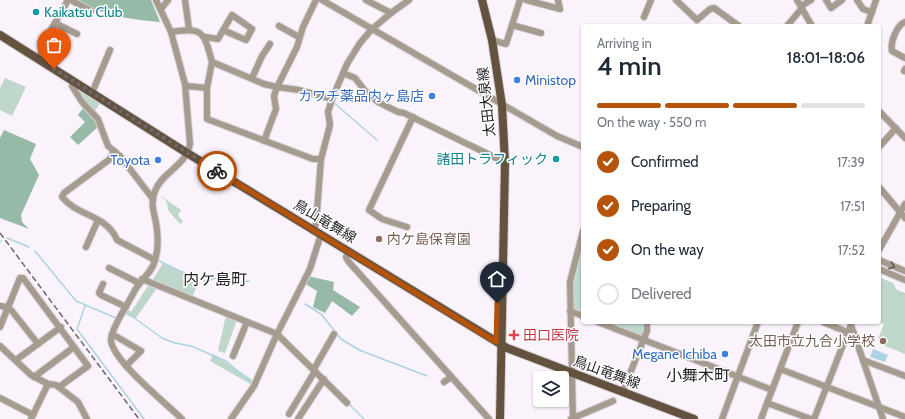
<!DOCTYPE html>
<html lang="en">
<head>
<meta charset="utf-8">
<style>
	:root { --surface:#fff; --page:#f6f6f7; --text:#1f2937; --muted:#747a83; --line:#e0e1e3; --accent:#b45309 }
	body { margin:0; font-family:Cabin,"Noto Sans JP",sans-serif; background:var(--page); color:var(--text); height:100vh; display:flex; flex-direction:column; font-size:15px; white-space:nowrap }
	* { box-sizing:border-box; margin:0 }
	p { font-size:13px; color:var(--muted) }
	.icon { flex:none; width:22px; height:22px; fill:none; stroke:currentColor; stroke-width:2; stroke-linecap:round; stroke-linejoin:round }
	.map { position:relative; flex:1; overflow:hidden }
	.drawer { position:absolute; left:581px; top:24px; width:300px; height:300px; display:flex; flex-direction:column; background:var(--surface); border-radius:4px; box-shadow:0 1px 3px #0004 }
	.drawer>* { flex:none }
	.fabs { position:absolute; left:533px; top:371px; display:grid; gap:8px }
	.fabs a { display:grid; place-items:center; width:36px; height:36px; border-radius:4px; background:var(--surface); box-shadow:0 1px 3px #0004; font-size:20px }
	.pin { position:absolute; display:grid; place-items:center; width:34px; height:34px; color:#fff; margin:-41px -17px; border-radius:50% 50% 50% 0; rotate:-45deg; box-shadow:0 0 4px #0007 }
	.pin .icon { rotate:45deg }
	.courier { position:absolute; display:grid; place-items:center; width:40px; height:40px; margin:-20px; border:3px solid #b45309; border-radius:50%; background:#fff; color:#222; box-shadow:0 1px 5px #0007 }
	.head em { font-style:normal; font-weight:600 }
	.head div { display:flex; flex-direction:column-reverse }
	.head { display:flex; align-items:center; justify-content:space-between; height:68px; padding:0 16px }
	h1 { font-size:26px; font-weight:600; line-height:30px }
	.bar { display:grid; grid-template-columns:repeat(4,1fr); gap:6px 4px; align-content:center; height:48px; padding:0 16px }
	.bar i { height:5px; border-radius:3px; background:var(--line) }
	.bar .on { background:var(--accent) }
	.bar p { grid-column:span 4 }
	ol { padding:0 16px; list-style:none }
	li { display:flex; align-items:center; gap:12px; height:44px }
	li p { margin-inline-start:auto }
	li .icon { padding:4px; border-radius:50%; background:var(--accent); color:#fff; stroke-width:4 }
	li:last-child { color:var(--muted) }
	li i { width:22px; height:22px; border:2px solid var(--line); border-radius:50% }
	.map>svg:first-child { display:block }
	.green { fill:#bed7ca }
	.forest { fill:#96baa7 }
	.water { fill:#acd3e3 }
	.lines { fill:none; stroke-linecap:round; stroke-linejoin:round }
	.stream { stroke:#acd3e3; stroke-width:1.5 }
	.minor-casing { stroke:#d8d1d9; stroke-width:8 }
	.major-casing { stroke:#d8d1d9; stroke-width:10 }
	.minor { stroke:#a59b8f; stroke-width:6 }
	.major { stroke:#63523d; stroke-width:8 }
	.rail { stroke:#6c676c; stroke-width:1.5; stroke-dasharray:6 3; stroke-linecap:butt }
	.oneway { stroke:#5d5753 }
	.done { stroke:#6e696e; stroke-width:4; stroke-dasharray:0 7.2 }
	.route { stroke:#b45309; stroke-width:5 }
	.culture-dot { fill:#0f9aa8; stroke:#fff; stroke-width:1.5 }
	.shop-dot { fill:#3f7fe0; stroke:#fff; stroke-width:1.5 }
	.education-dot { fill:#8d6e63; stroke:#fff; stroke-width:1.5 }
	.health-dot { fill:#e0444e; stroke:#fff; stroke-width:1.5 }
	.labels { text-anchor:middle; stroke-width:3; stroke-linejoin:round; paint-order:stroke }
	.culture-label { font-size:14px; fill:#0d838f; stroke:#fff; text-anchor:start }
	.shop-label { font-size:14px; fill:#366cbe; stroke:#fff; text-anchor:end }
	.street-label { font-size:14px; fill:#221f22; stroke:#fff }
	.education-label { font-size:14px; fill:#785e54; stroke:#fff; text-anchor:start }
	.health-label { font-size:14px; fill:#be3a42; stroke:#fff; text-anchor:start }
	.quarter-label { font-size:16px; fill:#221f22; stroke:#fff }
</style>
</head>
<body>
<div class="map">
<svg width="905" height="419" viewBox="0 0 905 419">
	<rect width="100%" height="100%" fill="#fbf3fc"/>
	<!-- green -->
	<g class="green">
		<polygon points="5,78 26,87 12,116 0,110 0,88"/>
		<polygon points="75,87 100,103 95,111 83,100"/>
		<polygon points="160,195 181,210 178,215 183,222 180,224 168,210 167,202"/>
		<polygon points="583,239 583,313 573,308 572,305 576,263"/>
		<polygon points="163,263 199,280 192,298 152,281"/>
		<polygon points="879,277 893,283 897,290 905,293 905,354 880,344 878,339 884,324 879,322"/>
		<polygon points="149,284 157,288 136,318 125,313 127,309 131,312"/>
		<polygon points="226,315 237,320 225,353 218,351"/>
		<polygon points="607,322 648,322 642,336"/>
		<polygon points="213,354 254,381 252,385 210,361"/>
	</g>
	<!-- forest -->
	<g class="forest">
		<path d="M75,0H151L160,22C131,20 101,15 75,0Z"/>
		<polygon points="84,107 95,117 98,127 78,145 70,137 85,122 78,115"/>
		<polygon points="4,130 36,144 30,159 39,175 21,215 22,222 29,229 0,218 0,138"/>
		<polygon points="308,276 334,282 333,290 360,307 352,316 332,301 325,313 313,307 317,291 304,283"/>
	</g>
	<!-- water -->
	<polygon class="water" points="873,349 888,355 885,362 870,357"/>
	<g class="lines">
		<!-- stream -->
		<g class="stream">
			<polyline points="333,102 377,140"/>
			<polyline points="7,238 29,247"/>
			<polyline points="0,242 1,241"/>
			<polyline points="35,251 76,301 116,318"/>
			<polyline points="157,260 178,270 207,282 214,278 232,283 249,281"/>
			<polyline points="305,304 321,314 341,339 359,350 427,376"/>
			<polyline points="85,306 77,329 144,419"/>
			<polyline points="125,313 133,317 162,338 175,343 191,346 226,361 252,383"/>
			<polyline points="350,405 364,419"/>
		</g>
		<!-- minor casing -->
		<g class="minor-casing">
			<g id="minor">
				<polyline points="71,0 91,11"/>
				<path d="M156,0L171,32L185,84L190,144C186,166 162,172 155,191C149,205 156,216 157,230C158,239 158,251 155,260C153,272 139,281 134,292C128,304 112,327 111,339C110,359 167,404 182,419"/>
				<polyline points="185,0 189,29"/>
				<polyline points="322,0 557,136 583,147"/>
				<polyline points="366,0 391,13"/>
				<polyline points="526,0 560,9 558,0"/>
				<polyline points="676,0 697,20 710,9 714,8 739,26"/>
				<polyline points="797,0 812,26"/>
				<polyline points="826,0 831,8 842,0"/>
				<polyline points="857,0 863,9 872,12"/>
				<polyline points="801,6 811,0"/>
				<polyline points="161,9 168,0"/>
				<polyline points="644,17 651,0"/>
				<path d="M905,22C897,25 890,42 892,51L905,58"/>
				<polyline points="55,23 68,0"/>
				<polyline points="512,25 541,33"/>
				<polyline points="279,26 299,37"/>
				<polyline points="787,26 802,8"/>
				<polyline points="867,26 876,0"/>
				<path d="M171,32C203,27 204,32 212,62L264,84L277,87L299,90L332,99"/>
				<polyline points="205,37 218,39 232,15 252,29 246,40 223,30"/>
				<polyline points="492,40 506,44 520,0"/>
				<polyline points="39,60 44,42 55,23 77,34"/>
				<polyline points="904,71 905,69"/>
				<polyline points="343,73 355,78 366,92 378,102 398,112 404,113 496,158 505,158"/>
				<polyline points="252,78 262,56 270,44"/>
				<polyline points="75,82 72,86 82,102 98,119 108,146 120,156 153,199"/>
				<polyline points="186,86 207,88 207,119 313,159 321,159"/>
				<polyline points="207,88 212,62"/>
				<polyline points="92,93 110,50"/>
				<polyline points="879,111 905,138"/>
				<polyline points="264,141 276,109 274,96 277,87 297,47 303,27 316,0"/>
				<polyline points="879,147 896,128"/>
				<path d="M114,151L110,159L64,193L62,197C77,216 107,215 117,240L155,260"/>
				<polyline points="879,187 905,218"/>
				<polyline points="407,227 382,219 369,210 413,117"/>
				<polyline points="314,229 316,224 321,159 330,125 328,112 332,99 347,64 360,43 372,29 391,13 409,0"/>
				<polyline points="86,247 98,220"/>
				<polyline points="879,250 905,204"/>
				<polyline points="349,251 346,257 348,261 489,419"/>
				<polyline points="879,260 905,271"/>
				<polyline points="109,268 139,283"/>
				<polyline points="879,269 905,280"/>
				<polyline points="142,279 277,334 347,403"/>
				<polyline points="103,284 99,293 101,295 126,307"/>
				<polyline points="0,306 8,307 12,311 38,344"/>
				<polyline points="570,311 583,316"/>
				<polyline points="598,322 772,390"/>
				<polyline points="823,322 847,332"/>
				<polyline points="851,325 883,419"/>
				<polyline points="0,327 20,278 23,278 88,366 59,387"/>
				<polyline points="112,334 141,351 126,366"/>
				<polyline points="0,346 31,375 48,384 56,385 78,402 87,419"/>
				<polyline points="233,356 247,322"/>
				<polyline points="16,360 61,327"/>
				<polyline points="863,360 905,376"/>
				<polyline points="314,369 334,334"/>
				<polyline points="780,369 905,417"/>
				<polyline points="34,377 74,347"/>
				<polyline points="444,382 451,377"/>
				<polyline points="623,391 647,331 647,322"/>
				<polyline points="0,398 33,415"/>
				<polyline points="767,403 811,419"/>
				<polyline points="289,414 315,371"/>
				<polyline points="31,419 48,384"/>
				<polyline points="231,419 254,386 277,334 310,269 321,234"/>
				<polyline points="298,419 324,379"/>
				<polyline points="571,419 613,401"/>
				<polyline points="573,419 570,282 583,231"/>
				<polyline points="722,419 758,322"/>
				<polyline points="761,419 798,322"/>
				<polyline points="814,419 852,322"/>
			</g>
		</g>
		<!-- major casing -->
		<g class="major-casing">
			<g id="major">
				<polyline points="482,0 492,40 502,105 505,163 500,419"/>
				<polyline points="0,35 187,153 507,348 694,419"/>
			</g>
		</g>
		<!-- minor -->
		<use href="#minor" class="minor"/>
		<!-- major -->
		<use href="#major" class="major"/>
		<!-- rail -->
		<polyline class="rail" points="0,233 139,419"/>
	</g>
	<!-- one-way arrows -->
	<defs><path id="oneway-chevron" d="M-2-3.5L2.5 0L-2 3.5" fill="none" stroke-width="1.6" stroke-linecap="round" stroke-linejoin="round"/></defs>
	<use class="oneway" href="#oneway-chevron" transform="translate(892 266) rotate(22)"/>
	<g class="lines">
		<!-- done -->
		<polyline class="done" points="54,69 217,171"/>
		<!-- route -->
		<polyline class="route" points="217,171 496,342 497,303"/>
	</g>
	<!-- markers -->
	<g class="culture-dot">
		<circle cx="36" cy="12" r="4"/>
		<circle cx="556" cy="159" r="4"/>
	</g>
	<g class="shop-dot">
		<circle cx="517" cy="80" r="4"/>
		<circle cx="432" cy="96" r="4"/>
		<circle cx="158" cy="160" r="4"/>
		<circle cx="725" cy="354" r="4"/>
	</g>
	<g class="education-dot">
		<circle cx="379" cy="239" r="4"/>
		<circle cx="883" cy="341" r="4"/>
	</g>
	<path class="health-dot" d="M512 329h4v4h4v4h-4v4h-4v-4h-4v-4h4z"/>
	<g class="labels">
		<!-- culture labels -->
		<g class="culture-label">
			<text x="44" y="17">Kaikatsu Club</text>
			<text x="548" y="164" text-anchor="end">諸田トラフィック</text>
		</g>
		<!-- shop labels -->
		<g class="shop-label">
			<text x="525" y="85" text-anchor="start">Ministop</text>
			<text x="424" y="101">カワチ薬品内ヶ島店</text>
			<text x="150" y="165">Toyota</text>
			<text x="717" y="359">Megane Ichiba</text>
		</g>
		<!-- street labels -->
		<g class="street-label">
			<text transform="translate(486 102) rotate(-96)" y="5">太田大泉線</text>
			<text transform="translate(325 221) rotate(31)" y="5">鳥山竜舞線</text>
			<text transform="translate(607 372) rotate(20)" y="5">鳥山竜舞線</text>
		</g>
		<!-- education labels -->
		<g class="education-label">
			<text x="387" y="244">内ケ島保育園</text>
			<text x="875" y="346" text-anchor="end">太田市立九合小学校</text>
		</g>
		<!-- health labels -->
		<g class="health-label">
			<text x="523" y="340">田口医院</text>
		</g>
		<!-- quarter labels -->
		<g class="quarter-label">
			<text x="215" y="285">内ケ島町</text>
			<text x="698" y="381">小舞木町</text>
		</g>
	</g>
</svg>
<div class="fabs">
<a><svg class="icon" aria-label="layers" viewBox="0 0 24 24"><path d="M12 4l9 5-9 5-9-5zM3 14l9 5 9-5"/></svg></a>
</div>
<div class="pin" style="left:54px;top:69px;background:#ea580c"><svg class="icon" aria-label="bag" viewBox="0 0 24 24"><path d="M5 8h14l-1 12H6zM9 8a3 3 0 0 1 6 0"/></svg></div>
<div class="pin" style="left:497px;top:303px;background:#1f2937"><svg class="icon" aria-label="home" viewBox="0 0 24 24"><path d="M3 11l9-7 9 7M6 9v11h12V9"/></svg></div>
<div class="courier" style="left:217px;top:171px"><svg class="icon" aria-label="bike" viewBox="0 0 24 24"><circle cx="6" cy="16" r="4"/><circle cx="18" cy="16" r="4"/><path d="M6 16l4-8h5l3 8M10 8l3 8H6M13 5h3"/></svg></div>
<section class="drawer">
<div class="head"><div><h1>4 min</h1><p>Arriving in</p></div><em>18:01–18:06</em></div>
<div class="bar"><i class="on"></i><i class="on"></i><i class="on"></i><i></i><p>On the way · 550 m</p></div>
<ol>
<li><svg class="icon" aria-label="check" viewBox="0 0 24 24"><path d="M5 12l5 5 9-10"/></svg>Confirmed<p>17:39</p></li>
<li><svg class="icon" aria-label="check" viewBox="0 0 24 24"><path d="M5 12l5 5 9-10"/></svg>Preparing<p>17:51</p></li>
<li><svg class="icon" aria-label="check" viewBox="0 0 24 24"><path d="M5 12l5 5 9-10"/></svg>On the way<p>17:52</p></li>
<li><i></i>Delivered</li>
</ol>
</section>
</div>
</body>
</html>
